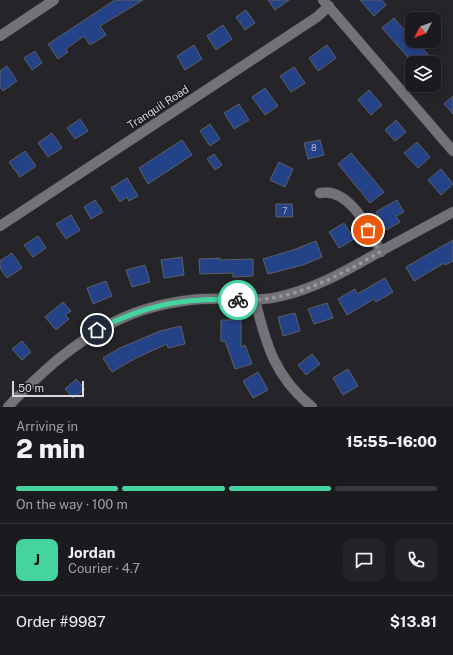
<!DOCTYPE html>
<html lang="en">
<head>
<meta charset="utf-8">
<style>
	:root { --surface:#1b1b1f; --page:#242428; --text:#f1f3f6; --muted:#a0a1a4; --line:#39393d; --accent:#45d49f }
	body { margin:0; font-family:"Public Sans",sans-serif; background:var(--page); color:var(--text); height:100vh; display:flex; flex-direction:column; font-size:15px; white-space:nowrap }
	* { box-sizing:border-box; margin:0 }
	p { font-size:13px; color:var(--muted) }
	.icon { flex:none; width:22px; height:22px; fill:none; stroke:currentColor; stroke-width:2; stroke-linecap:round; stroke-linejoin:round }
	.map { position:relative; height:407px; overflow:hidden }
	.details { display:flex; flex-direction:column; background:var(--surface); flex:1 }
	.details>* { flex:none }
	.needle { width:26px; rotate:229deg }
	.controls { position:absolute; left:405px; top:12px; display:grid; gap:8px }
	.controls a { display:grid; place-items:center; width:36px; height:36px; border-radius:8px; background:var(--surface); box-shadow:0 2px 6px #0003,0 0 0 1px var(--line); font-size:20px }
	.scale { position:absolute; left:12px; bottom:10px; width:72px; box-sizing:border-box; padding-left:4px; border:2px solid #d8d8db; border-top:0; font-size:11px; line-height:14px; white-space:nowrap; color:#d8d8db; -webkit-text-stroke:3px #1b1a1f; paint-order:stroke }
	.pin { position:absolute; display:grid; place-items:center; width:34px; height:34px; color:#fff; margin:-17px; border:2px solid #fff; border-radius:50%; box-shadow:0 1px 4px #0007 }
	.courier { position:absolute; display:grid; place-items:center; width:40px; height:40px; margin:-20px; border:3px solid #45d49f; border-radius:50%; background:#fff; color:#222; box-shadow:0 1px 5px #0007 }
	.head em { font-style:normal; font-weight:800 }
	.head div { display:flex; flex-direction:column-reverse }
	.head { display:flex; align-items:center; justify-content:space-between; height:68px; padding:0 16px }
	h1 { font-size:26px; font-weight:800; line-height:30px }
	.bar { display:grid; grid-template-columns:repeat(4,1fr); gap:6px 4px; align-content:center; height:48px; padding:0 16px }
	.bar i { height:5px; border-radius:3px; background:var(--line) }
	.bar .active { background:var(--accent) }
	.bar p { grid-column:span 4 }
	.line { display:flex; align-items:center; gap:10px; padding:0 16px; border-top:1px solid var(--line) }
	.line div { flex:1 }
	.round { display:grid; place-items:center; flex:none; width:42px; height:42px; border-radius:8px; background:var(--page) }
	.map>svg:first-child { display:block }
	.building { fill:#244287; stroke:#5d6065 }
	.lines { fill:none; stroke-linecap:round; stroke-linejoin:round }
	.street-casing { stroke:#3e3e41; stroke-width:11 }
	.street { stroke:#727278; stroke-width:10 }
	.done { stroke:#99999d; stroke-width:4; stroke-dasharray:0 7.2 }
	.route { stroke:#45d49f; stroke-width:5 }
	.labels { text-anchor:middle; stroke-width:3; stroke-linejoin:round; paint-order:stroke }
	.number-label { font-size:9px; fill:#abb2c6 }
	.street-label { font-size:11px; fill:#d8d8db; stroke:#1b1a1f }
</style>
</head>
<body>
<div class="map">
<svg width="453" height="407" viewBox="0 0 453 407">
	<rect width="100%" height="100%" fill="#242429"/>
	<!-- building -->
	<g class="building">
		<polygon points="115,0 143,0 100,26 106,35 90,45 84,36 66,49 68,52 58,59 48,44"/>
		<polygon points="268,0 289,0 275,10"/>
		<polygon points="360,0 382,0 386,5 374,16"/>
		<polygon points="246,10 255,23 245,30 236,17"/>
		<polygon points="394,18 412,39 412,41 417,42 430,57 423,63 413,63 382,28"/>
		<polygon points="223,25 232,39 216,50 207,36"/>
		<polygon points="194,45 202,59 185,70 177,56"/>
		<polygon points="327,45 336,58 318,71 309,58"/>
		<polygon points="35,51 42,63 32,70 24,58"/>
		<polygon points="7,66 17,81 3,91 0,87 0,71"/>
		<polygon points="294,67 305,83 291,92 280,76"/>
		<polygon points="265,88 278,106 265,115 252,97"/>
		<polygon points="369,90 382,105 371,115 358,100"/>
		<polygon points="453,96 453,114 444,104"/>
		<polygon points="239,104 249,120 234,129 224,113"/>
		<polygon points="80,119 88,131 75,139 67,128"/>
		<polygon points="396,120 406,132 395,141 385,130"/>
		<polygon points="210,124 220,139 210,146 200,131"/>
		<polygon points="52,133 62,148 48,157 38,143"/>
		<polygon points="182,140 192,155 148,184 139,168"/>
		<polygon points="320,140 324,155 308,159 304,143"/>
		<polygon points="417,142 430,157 418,168 404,153"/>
		<polygon points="25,151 36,166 20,177 9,162"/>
		<polygon points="351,153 384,192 370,203 338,164"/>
		<polygon points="214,154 222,165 215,170 207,159"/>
		<polygon points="279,162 293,169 285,187 270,180"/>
		<polygon points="441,169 453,184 441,195 428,180"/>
		<polygon points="127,178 138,196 129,201 127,197 120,202 111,188"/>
		<polygon points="95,200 103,212 91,219 84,207"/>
		<polygon points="397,200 404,212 396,216 400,222 386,230 376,212"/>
		<polygon points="276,204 292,204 293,217 276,217"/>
		<polygon points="71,215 80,230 66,239 56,224"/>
		<polygon points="344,223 354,239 339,248 329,232"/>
		<polygon points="38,236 46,248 33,257 24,245"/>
		<polygon points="453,240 453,261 445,265 444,263 414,281 406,267"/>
		<polygon points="316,241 322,257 303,265 268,274 263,259 293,250"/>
		<polygon points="12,253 22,268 7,278 0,268 0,261"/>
		<polygon points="182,257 184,275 164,278 161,260"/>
		<polygon points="220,258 220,260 253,259 253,276 233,277 233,273 200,274 199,259"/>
		<polygon points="145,265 150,282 132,287 126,270"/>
		<polygon points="385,278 393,292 376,302 374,299 347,315 338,299 355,289 357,294"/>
		<polygon points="106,281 112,296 93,304 87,288"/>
		<polygon points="63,302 71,311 65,315 69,319 56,330 45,317"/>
		<polygon points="327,303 333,318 314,324 308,309"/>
		<polygon points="295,313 300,331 283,336 278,317"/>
		<polygon points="221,320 241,320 241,347 245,345 252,364 235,369 225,341 221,341"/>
		<polygon points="181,326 185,344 168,348 167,344 134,359 112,372 103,358 120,348 160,331"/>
		<polygon points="22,341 31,352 22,360 12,349"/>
		<polygon points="312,354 320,364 306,375 298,365"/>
		<polygon points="348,369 358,386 343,395 333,378"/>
		<polygon points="258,372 268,390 253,398 243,381"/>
		<polygon points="76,379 85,389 73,398 65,389"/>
	</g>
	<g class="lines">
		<!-- street casing -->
		<g class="street-casing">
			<g id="street">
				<polyline points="323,0 453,151"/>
				<polyline points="0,36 54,0"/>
				<path d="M320,193C350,187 369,230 381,252"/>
				<polyline points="0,226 317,17 329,6"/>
				<path d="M255,300C266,345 275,377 312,407"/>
				<path d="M8,407C23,390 39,376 56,361C103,323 140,304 201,299C228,297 255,303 282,296C319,287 349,269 381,251C405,238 429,225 453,212"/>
			</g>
		</g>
		<!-- street -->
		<use href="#street" class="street"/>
	</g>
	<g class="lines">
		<!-- done -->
		<path class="done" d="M238,300C290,303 337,277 380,252L368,230"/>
		<!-- route -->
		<path class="route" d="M97,330C144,305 185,297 238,300"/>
	</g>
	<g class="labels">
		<!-- number labels -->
		<g class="number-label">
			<text x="314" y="151">8</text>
			<text x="285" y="214">7</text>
		</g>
		<!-- street labels -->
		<g class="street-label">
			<text transform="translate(158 107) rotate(-33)" y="4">Tranquil Road</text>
		</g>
	</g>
</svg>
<div class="controls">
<a><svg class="needle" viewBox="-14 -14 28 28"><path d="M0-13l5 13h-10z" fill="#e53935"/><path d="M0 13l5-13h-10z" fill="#a0a1a4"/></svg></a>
<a><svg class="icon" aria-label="layers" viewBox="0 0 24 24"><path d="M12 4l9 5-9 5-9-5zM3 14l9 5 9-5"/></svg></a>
</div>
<div class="scale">50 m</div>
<div class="pin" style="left:368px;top:230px;background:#ea580c"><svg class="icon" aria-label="bag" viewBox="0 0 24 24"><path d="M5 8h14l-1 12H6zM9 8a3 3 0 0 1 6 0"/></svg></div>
<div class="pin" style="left:97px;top:330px;background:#1f2937"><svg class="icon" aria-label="home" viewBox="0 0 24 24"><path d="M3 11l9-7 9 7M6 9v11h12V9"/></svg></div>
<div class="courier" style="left:238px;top:300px"><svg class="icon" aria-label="bike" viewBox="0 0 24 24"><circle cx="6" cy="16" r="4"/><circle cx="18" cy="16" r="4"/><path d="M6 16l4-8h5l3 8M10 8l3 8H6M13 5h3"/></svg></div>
</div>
<section class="details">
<div class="head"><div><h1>2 min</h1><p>Arriving in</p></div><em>15:55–16:00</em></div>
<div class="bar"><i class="active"></i><i class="active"></i><i class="active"></i><i></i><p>On the way · 100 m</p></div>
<div class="line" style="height:72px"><b class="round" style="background:var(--accent);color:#111">J</b><div><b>Jordan</b><p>Courier · 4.7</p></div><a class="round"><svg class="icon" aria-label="chat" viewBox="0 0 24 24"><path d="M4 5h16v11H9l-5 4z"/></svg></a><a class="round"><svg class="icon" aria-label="phone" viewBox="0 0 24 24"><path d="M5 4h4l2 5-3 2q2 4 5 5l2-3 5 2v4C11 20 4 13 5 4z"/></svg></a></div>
<div class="line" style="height:52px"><div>Order #9987</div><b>$13.81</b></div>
</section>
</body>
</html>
